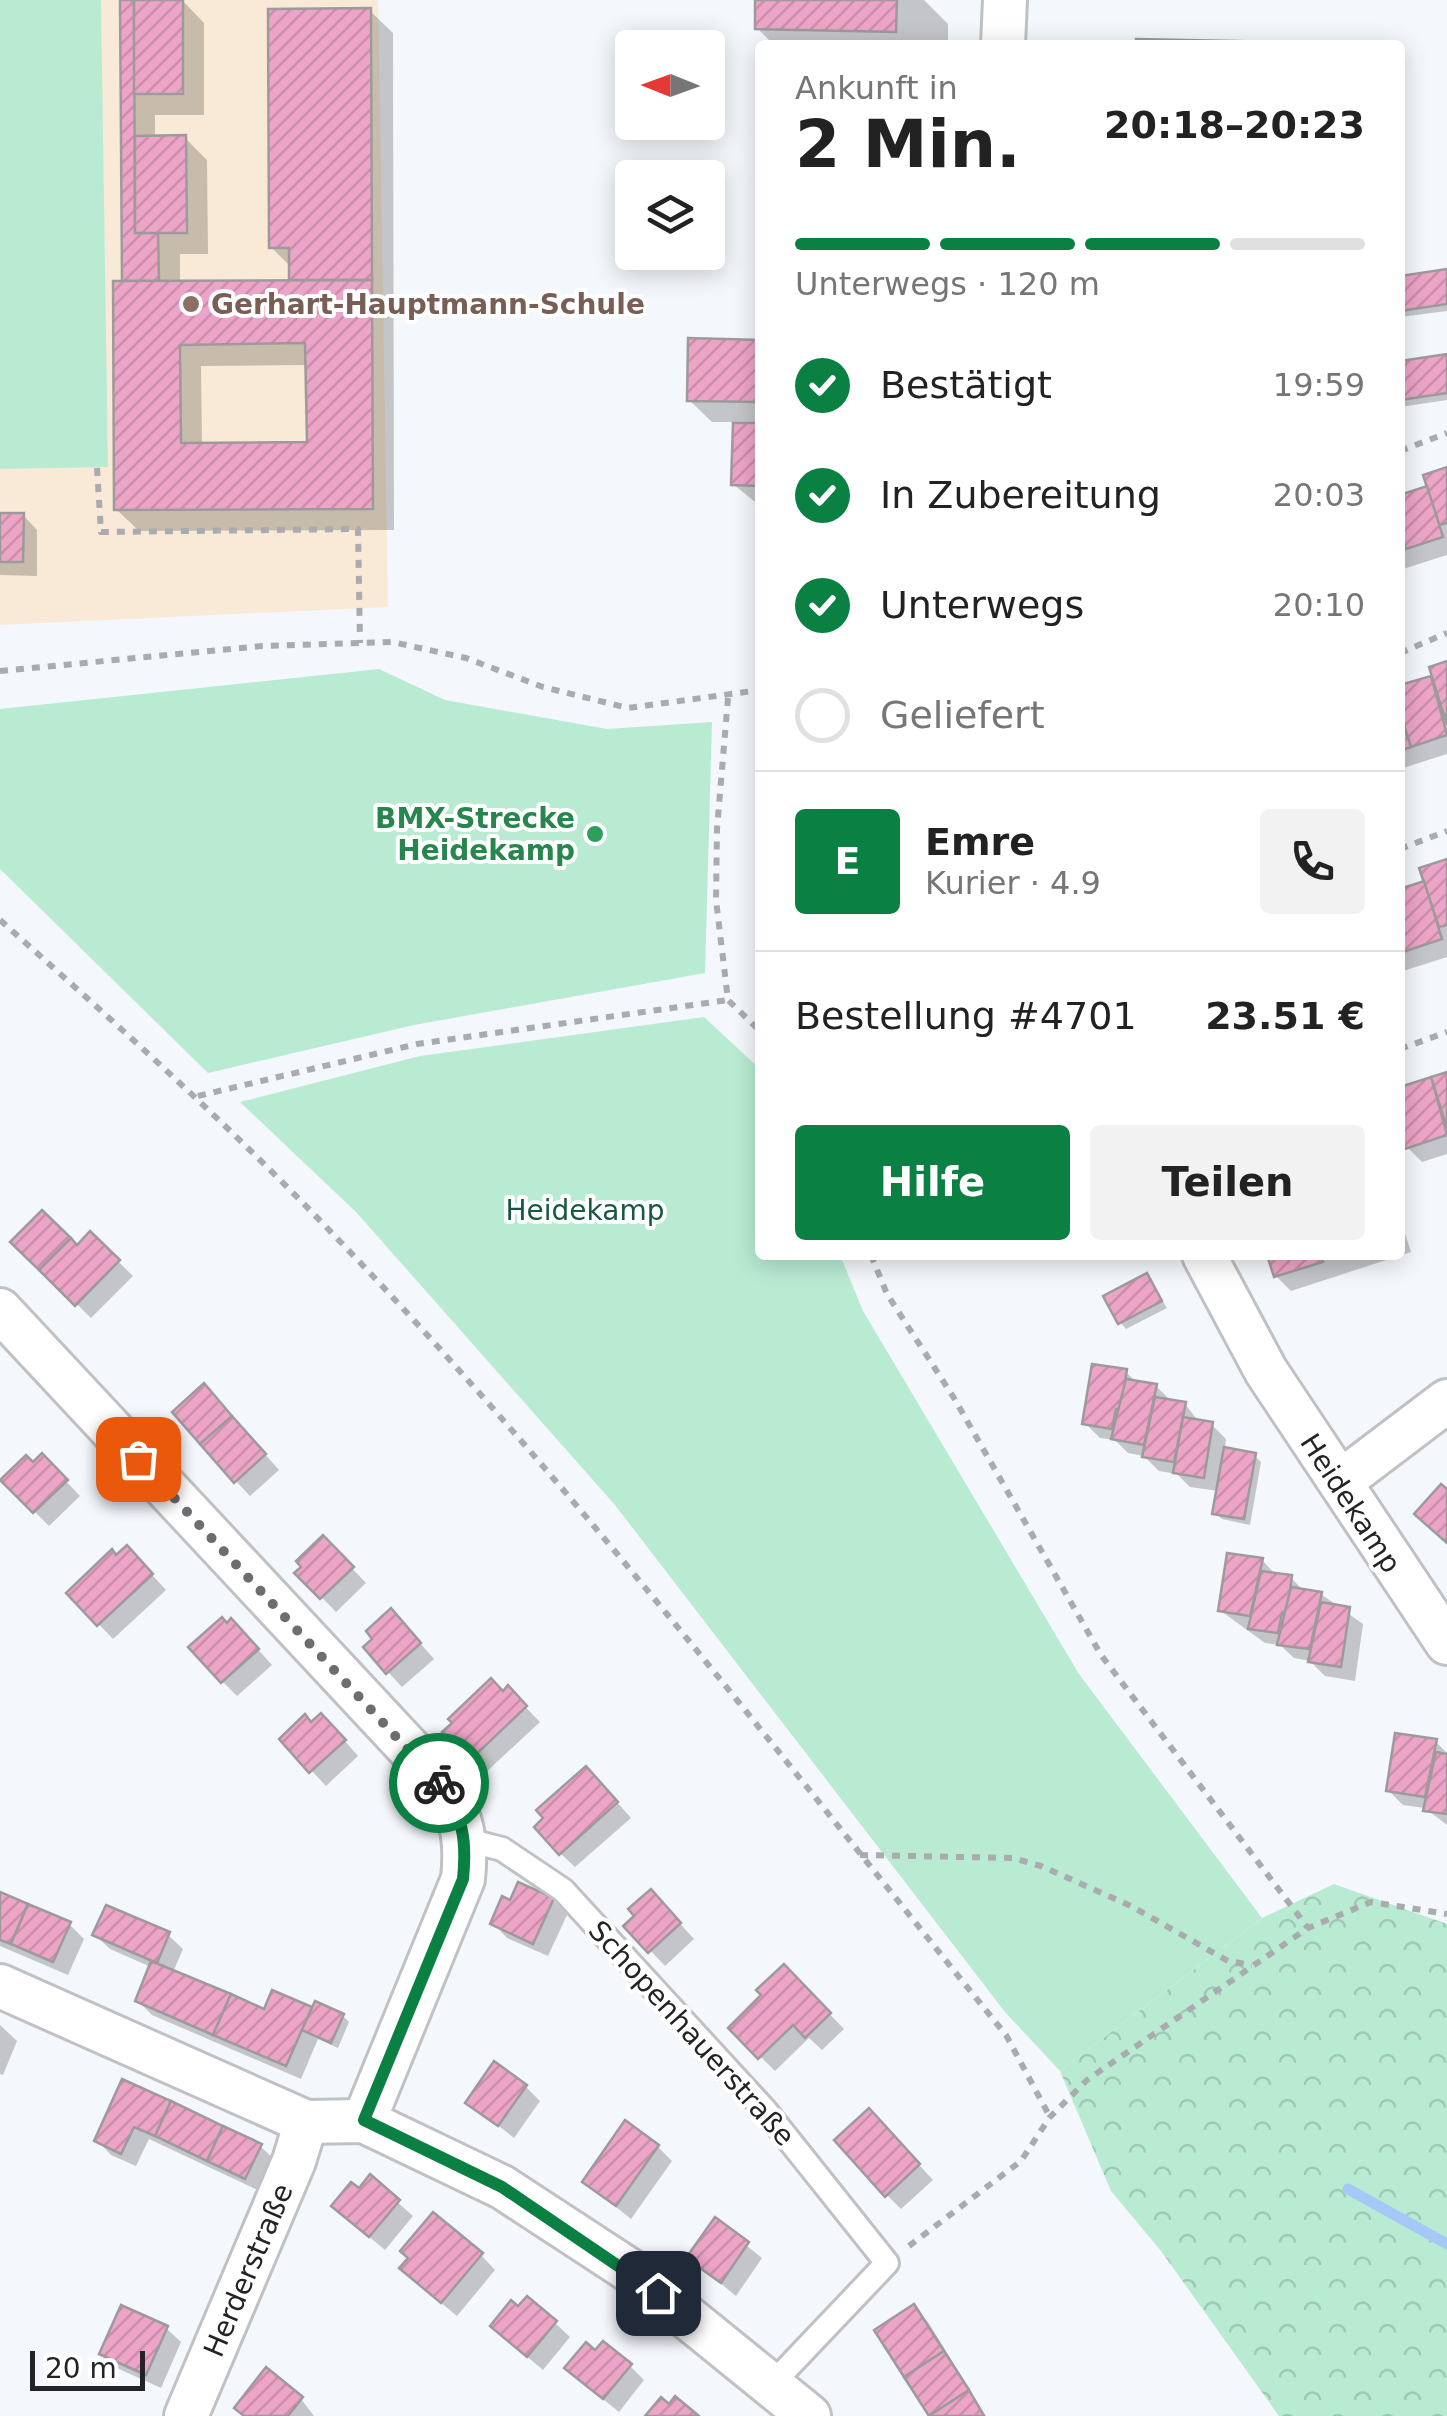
<!DOCTYPE html>
<html lang="de">
<head>
<meta charset="utf-8">
<style>
	:root { --surface:#fff; --page:#f2f2f2; --text:#222; --muted:#767676; --line:#e0e0e0; --accent:#0b8043 }
	body { margin:0; font-family:"DejaVu Sans",sans-serif; background:var(--page); color:var(--text); height:100vh; display:flex; flex-direction:column; font-size:38px; white-space:nowrap }
	* { box-sizing:border-box; margin:0 }
	p { font-size:32px; color:var(--muted) }
	.icon { flex:none; width:55px; height:55px; fill:none; stroke:currentColor; stroke-width:2; stroke-linecap:round; stroke-linejoin:round }
	.map { position:relative; flex:1; overflow:hidden }
	.details { position:absolute; left:755px; top:40px; width:650px; height:1220px; display:flex; flex-direction:column; background:var(--surface); border-radius:10px; box-shadow:0 5px 25px #0003 }
	.details>* { flex:none }
	.needle { width:65px; rotate:271deg }
	.controls { position:absolute; left:615px; top:30px; display:grid; gap:20px }
	.controls a { display:grid; place-items:center; width:110px; height:110px; border-radius:10px; background:var(--surface); box-shadow:0 5px 25px #0003; font-size:50px }
	.scale { position:absolute; left:30px; bottom:25px; width:115px; box-sizing:border-box; padding-left:10px; border:5px solid #222325; border-top:0; font-size:28px; line-height:35px; white-space:nowrap; color:#222325; -webkit-text-stroke:8px #fff; paint-order:stroke }
	.pin { position:absolute; display:grid; place-items:center; width:85px; height:85px; color:#fff; margin:-42px; border-radius:20px; box-shadow:0 5px 15px #0006 }
	.courier { position:absolute; display:grid; place-items:center; width:100px; height:100px; margin:-50px; border:8px solid #0b8043; border-radius:50%; background:#fff; color:#222; box-shadow:0 2px 12px #0007 }
	.overview em { font-style:normal; font-weight:700 }
	.overview div { display:flex; flex-direction:column-reverse }
	.overview { display:flex; align-items:center; justify-content:space-between; height:170px; padding:0 40px }
	h1 { font-size:65px; font-weight:700; line-height:75px }
	.bar { display:grid; grid-template-columns:repeat(4,1fr); gap:15px 10px; align-content:center; height:120px; padding:0 40px }
	.bar i { height:12px; border-radius:8px; background:var(--line) }
	.bar .current { background:var(--accent) }
	.bar p { grid-column:span 4 }
	.line { display:flex; align-items:center; gap:25px; padding:0 40px; border-top:2px solid var(--line) }
	.line div { flex:1 }
	.round { display:grid; place-items:center; flex:none; width:105px; height:105px; border-radius:10px; background:var(--page) }
	ol { padding:0 40px; list-style:none }
	li { display:flex; align-items:center; gap:30px; height:110px }
	li p { margin-inline-start:auto }
	li .icon { padding:10px; border-radius:50%; background:var(--accent); color:#fff; stroke-width:4 }
	li:last-child { color:var(--muted) }
	li i { width:55px; height:55px; border:5px solid var(--line); border-radius:50% }
	.cta { display:flex; gap:20px; margin-top:auto; padding:20px 40px }
	.cta a { flex:1; height:115px; border-radius:10px; background:var(--accent); color:#fff; font-size:40px; font-weight:700; line-height:115px; text-align:center }
	.cta a+a { background:var(--page); color:var(--text) }
	.map>svg:first-child { display:block }
	.education { fill:#f9ead7 }
	.green { fill:#b9ebd3 }
	.forest { fill:url(#forest-crowns) }
	.shadow { fill:#0003; fill-rule:evenodd }
	.lines { fill:none; stroke-linecap:round; stroke-linejoin:round }
	.stream { stroke:#a6c8f7; stroke-width:11 }
	.building { fill:url(#building-hatch); stroke:#9e9a9c; stroke-width:2.5; fill-rule:evenodd }
	.service-casing { stroke:#bfc1c5; stroke-width:28 }
	.minor-casing { stroke:#bfc1c5; stroke-width:48 }
	.path { stroke:#a9abaf; stroke-width:6; stroke-dasharray:8 8; stroke-linecap:butt }
	.service { stroke:#fff; stroke-width:22 }
	.minor { stroke:#fff; stroke-width:42 }
	.done { stroke:#6c6d70; stroke-width:10; stroke-dasharray:0 18 }
	.route { stroke:#0b8043; stroke-width:12 }
	.education-dot { fill:#8d6e63; stroke:#fff; stroke-width:4 }
	.leisure-dot { fill:#2e9e5b; stroke:#fff; stroke-width:4 }
	.labels { text-anchor:middle; stroke-width:8; stroke-linejoin:round; paint-order:stroke }
	.education-label { font-size:28px; font-weight:bold; fill:#785e54; stroke:#fff; text-anchor:start }
	.leisure-label { font-size:28px; font-weight:bold; fill:#27864d; stroke:#fff; text-anchor:end }
	.park-label { font-size:28px; fill:#185840; stroke:#fff }
	.street-label { font-size:28px; fill:#222325; stroke:#fff }
</style>
</head>
<body>
<div class="map">
<svg width="1447" height="2416" viewBox="0 0 1447 2416">
	<defs>
		<pattern id="forest-crowns" width="20" height="18" patternUnits="userSpaceOnUse" patternTransform="scale(2.5)"><rect width="20" height="18" fill="#b9ebd3"/><path d="M2 6a3 3 0 1 1 6 0M12 15a3 3 0 1 1 6 0" fill="none" stroke="#9fc9b5"/></pattern>
		<pattern id="building-hatch" width="6" height="6" patternUnits="userSpaceOnUse" patternTransform="scale(2.5)"><rect width="6" height="6" fill="#eda5c7"/><path d="M-1 1l2-2M0 6l6-6M5 7l2-2" fill="none" stroke="#cb8eab"/></pattern>
	</defs>
	<rect width="100%" height="100%" fill="#f4f7fb"/>
	<!-- education -->
	<polygon class="education" points="0,0 378,0 388,607 0,625"/>
	<!-- green -->
	<g class="green">
		<polygon points="0,0 101,0 108,467 0,469"/>
		<polygon points="379,669 445,700 607,729 712,722 705,973 414,1025 208,1073 0,869 0,709"/>
		<polygon points="704,1017 760,1069 760,1255 840,1255 863,1311 1079,1674 1262,1918 1060,2071 1005,2012 615,1505 356,1212 240,1102 420,1056"/>
	</g>
	<!-- forest -->
	<polygon class="forest" points="1334,1884 1447,1924 1447,2416 1279,2416 1161,2251 1111,2191 1060,2071 1262,1918"/>
	<!-- shadow -->
	<g class="shadow">
		<path d="M182,0L204,23V115H155V138H185L207,160L208,254H180V283H291V267L271,247L370,11L393,33L394,530L139,531L116,509L124,283L122,1ZM308,365L310,444L202,446L201,366Z"/>
		<polygon points="758,0 924,0 948,24 948,45 774,45 757,28"/>
		<polygon points="1447,272 1447,311 1400,317 1400,279"/>
		<polygon points="760,342 760,506 733,484 735,422 712,422 689,400"/>
		<polygon points="1447,356 1447,400 1400,407 1400,363"/>
		<polygon points="1447,470 1447,555 1400,570 1400,497 1430,488"/>
		<polygon points="0,515 23,515 37,530 37,576 0,575"/>
		<polygon points="1447,664 1447,754 1400,769 1400,688 1434,677"/>
		<polygon points="1447,861 1447,957 1400,972 1400,891 1427,883"/>
		<polygon points="1447,1074 1447,1154 1422,1162 1407,1147 1400,1125 1400,1089"/>
		<polygon points="1400,1218 1411,1252 1291,1291 1276,1276 1270,1255 1400,1255"/>
		<polygon points="90,1234 133,1276 91,1318 14,1242 77,1248"/>
		<polygon points="1147,1276 1167,1308 1126,1329 1120,1322"/>
		<polygon points="1126,1372 1137,1383 1156,1386 1172,1402 1185,1404 1199,1422 1211,1424 1226,1439 1225,1449 1254,1455 1261,1462 1250,1525 1222,1519 1215,1513 1219,1491 1190,1487 1177,1474 1159,1471 1144,1456 1128,1453 1115,1440 1100,1438 1085,1423"/>
		<polygon points="218,1401 279,1470 250,1496 236,1481"/>
		<polygon points="42,1456 80,1496 49,1526 3,1480"/>
		<polygon points="323,1538 366,1583 336,1612 298,1573"/>
		<polygon points="1262,1560 1277,1576 1291,1578 1305,1592 1321,1594 1363,1624 1355,1681 1325,1676 1310,1661 1294,1658 1280,1645 1265,1643 1221,1611"/>
		<polygon points="141,1563 166,1590 113,1639 69,1593"/>
		<polygon points="405,1626 434,1659 402,1687 388,1672"/>
		<polygon points="246,1636 272,1665 237,1696 223,1682"/>
		<polygon points="508,1689 540,1722 485,1773 471,1759"/>
		<polygon points="336,1731 358,1756 326,1786 282,1739"/>
		<polygon points="1436,1742 1447,1753 1447,1825 1425,1808 1403,1805 1389,1791"/>
		<polygon points="601,1784 631,1818 575,1867 560,1853"/>
		<polygon points="0,1894 69,1924 84,1939 68,1975 0,1946"/>
		<polygon points="553,1900 567,1915 548,1956 507,1938 493,1923 511,1903"/>
		<polygon points="665,1907 694,1939 665,1966 627,1926"/>
		<polygon points="95,1935 168,1935 183,1949 173,1972 265,2012 310,2009 343,2016 349,2022 338,2048 318,2039 301,2079 152,2015 138,2001 151,1967 110,1949"/>
		<polygon points="784,1967 844,2029 822,2050 809,2038 775,2071 732,2028 765,1995"/>
		<polygon points="0,2025 17,2041 3,2075 0,2074"/>
		<polygon points="124,2082 260,2146 275,2160 260,2191 149,2139 136,2166 111,2155 97,2140"/>
		<polygon points="525,2086 540,2101 514,2138 468,2102"/>
		<polygon points="883,2126 933,2180 901,2209 887,2195"/>
		<polygon points="657,2146 672,2161 631,2219 585,2182"/>
		<polygon points="370,2178 413,2216 385,2250 349,2220 359,2191"/>
		<polygon points="716,2221 762,2258 736,2296 690,2258"/>
		<polygon points="481,2255 495,2270 457,2316 417,2283 411,2258"/>
		<polygon points="914,2308 928,2322 986,2416 932,2416"/>
		<polygon points="555,2323 570,2337 543,2370 507,2340"/>
		<polygon points="166,2328 181,2342 161,2388 117,2368 102,2353"/>
		<polygon points="596,2353 630,2366 644,2380 619,2412 582,2382"/>
		<polygon points="301,2399 314,2416 246,2416"/>
	</g>
	<g class="lines">
		<!-- stream -->
		<polyline class="stream" points="1348,2189 1447,2244"/>
	</g>
	<!-- building -->
	<g class="building">
		<polygon points="120,0 134,0 135,233 158,233 159,281 122,281"/>
		<rect x="134" y="0" width="49" height="94"/>
		<polygon points="755,0 897,0 896,32 755,29"/>
		<polygon points="371,8 372,280 289,280 289,248 269,248 268,9"/>
		<polygon points="1136,39 1278,42 1278,45 1136,45"/>
		<polygon points="186,135 187,233 135,233 135,136"/>
		<polygon points="1447,269 1447,304 1400,311 1400,276"/>
		<path d="M372,280L373,509L114,510L113,281ZM305,343L307,442L181,443L180,345Z"/>
		<polygon points="688,338 760,340 760,402 687,401"/>
		<polygon points="1447,354 1447,393 1400,400 1400,361"/>
		<polygon points="733,423 760,423 760,486 731,485"/>
		<polygon points="1447,467 1447,523 1439,525 1423,475"/>
		<polygon points="1427,486 1443,537 1406,549 1400,529 1400,495"/>
		<polygon points="0,513 24,513 23,562 0,562"/>
		<polygon points="1447,661 1447,725 1429,667"/>
		<polygon points="1431,676 1447,735 1411,747 1400,714 1400,685"/>
		<polygon points="1400,714 1411,747 1400,751"/>
		<polygon points="1447,859 1447,925 1439,927 1419,868"/>
		<polygon points="1424,881 1442,939 1400,953 1400,889"/>
		<polygon points="1447,1072 1447,1128 1431,1077"/>
		<polygon points="1431,1077 1447,1135 1405,1149 1400,1133 1400,1087"/>
		<polygon points="42,1210 71,1238 39,1270 10,1242"/>
		<polygon points="90,1231 120,1260 75,1306 39,1270 71,1238 77,1245"/>
		<polygon points="1267,1255 1321,1255 1323,1262 1274,1277"/>
		<polygon points="1147,1273 1162,1301 1118,1324 1103,1296"/>
		<polygon points="1092,1364 1127,1369 1121,1410 1116,1409 1112,1429 1082,1424"/>
		<polygon points="1126,1379 1157,1384 1144,1445 1111,1439"/>
		<polygon points="204,1383 232,1416 200,1444 172,1412"/>
		<polygon points="1155,1397 1186,1402 1174,1462 1142,1457"/>
		<polygon points="232,1416 266,1454 234,1483 200,1444"/>
		<polygon points="1183,1417 1213,1422 1204,1478 1173,1473"/>
		<polygon points="1224,1447 1256,1453 1244,1519 1212,1514"/>
		<polygon points="42,1453 68,1480 33,1513 0,1480 26,1455 33,1462"/>
		<polygon points="1441,1484 1447,1489 1447,1543 1414,1514"/>
		<polygon points="323,1535 354,1567 320,1599 294,1573 301,1567 296,1561"/>
		<polygon points="127,1545 153,1574 97,1626 66,1593 112,1549 116,1555"/>
		<polygon points="1227,1553 1263,1558 1250,1616 1218,1611"/>
		<polygon points="1261,1571 1292,1575 1287,1614 1282,1613 1278,1633 1248,1629"/>
		<polygon points="1291,1587 1322,1592 1310,1649 1277,1645"/>
		<polygon points="1321,1602 1350,1607 1341,1667 1308,1662"/>
		<polygon points="391,1608 421,1643 386,1674 363,1647 372,1639 366,1631"/>
		<polygon points="222,1617 227,1623 231,1618 259,1649 221,1683 188,1647"/>
		<polygon points="491,1678 503,1691 508,1685 527,1706 469,1761 442,1732 452,1723 448,1719"/>
		<polygon points="321,1713 346,1740 309,1773 279,1739 305,1714 311,1722"/>
		<polygon points="1395,1733 1437,1739 1425,1797 1386,1791"/>
		<polygon points="1436,1752 1447,1754 1447,1814 1423,1811"/>
		<polygon points="586,1766 618,1802 559,1855 534,1827 543,1818 536,1810"/>
		<polygon points="518,1882 554,1898 533,1944 490,1924 502,1896 510,1900"/>
		<polygon points="651,1889 681,1923 648,1953 623,1926 634,1916 628,1909"/>
		<polygon points="0,1892 28,1904 11,1944 0,1940"/>
		<polygon points="28,1904 71,1922 53,1962 11,1944"/>
		<polygon points="106,1905 170,1932 157,1963 92,1935"/>
		<polygon points="151,1961 231,1994 213,2035 135,2001"/>
		<polygon points="784,1964 831,2013 805,2038 793,2025 758,2059 728,2028 761,1995 756,1990"/>
		<polygon points="272,1990 312,2007 286,2066 213,2035 231,1994 264,2009"/>
		<polygon points="315,2001 344,2014 331,2043 302,2030"/>
		<polygon points="494,2061 527,2085 498,2126 465,2103"/>
		<polygon points="122,2079 171,2101 155,2136 134,2127 121,2154 94,2141"/>
		<polygon points="171,2101 223,2126 207,2161 155,2136"/>
		<polygon points="869,2108 920,2164 885,2197 834,2140"/>
		<polygon points="625,2120 659,2145 616,2206 582,2182"/>
		<polygon points="223,2126 262,2144 245,2179 207,2161"/>
		<polygon points="370,2174 400,2200 369,2237 331,2206 351,2182 359,2188"/>
		<polygon points="433,2212 483,2253 441,2303 399,2268 408,2258 400,2251"/>
		<polygon points="715,2217 749,2242 721,2283 686,2258"/>
		<polygon points="527,2296 557,2321 527,2357 490,2326 511,2300 518,2306"/>
		<polygon points="914,2304 944,2351 904,2377 874,2330"/>
		<polygon points="121,2305 168,2326 146,2375 99,2354"/>
		<polygon points="603,2341 632,2364 603,2399 564,2368 586,2342 595,2350"/>
		<polygon points="944,2351 969,2390 929,2416 904,2377"/>
		<polygon points="266,2367 303,2397 288,2416 244,2416 234,2408"/>
		<polygon points="969,2390 984,2416 929,2416"/>
		<polygon points="675,2396 699,2416 645,2416 661,2397 669,2404"/>
	</g>
	<g class="lines">
		<!-- service casing -->
		<g class="service-casing">
			<polyline id="service" points="467,1840 502,1849 563,1890 765,2110 887,2263 773,2383"/>
		</g>
		<!-- minor casing -->
		<g class="minor-casing">
			<g id="minor">
				<polyline points="1003,45 1005,0"/>
				<polyline points="1204,1255 1266,1371 1447,1643"/>
				<path d="M0,1310L431,1772C460,1811 468,1830 463,1879L364,2121"/>
				<polyline points="1340,1482 1447,1401"/>
				<polyline points="0,1986 306,2122 364,2121 502,2187 629,2270 809,2416"/>
				<polyline points="186,2416 294,2161 306,2122"/>
			</g>
		</g>
		<!-- path -->
		<g class="path">
			<polyline points="1400,451 1447,433"/>
			<polyline points="97,468 101,532 358,529 360,643"/>
			<polyline points="1400,653 1447,633"/>
			<polyline points="0,671 262,646 392,642 466,658 543,687 628,708 760,690"/>
			<polyline points="728,698 717,829 716,900 728,1000 760,1031"/>
			<polyline points="1400,849 1447,831"/>
			<path d="M0,920C113,1021 225,1121 330,1231C573,1483 786,1764 1006,2035L1050,2117"/>
			<polyline points="1400,1049 1447,1032"/>
			<polyline points="198,1096 417,1044 728,1000"/>
			<polyline points="871,1255 887,1294 954,1398 1101,1655 1308,1928"/>
			<polyline points="860,1855 1013,1858 1041,1866 1131,1906 1228,1961 1252,1965"/>
			<polyline points="909,2246 1021,2161 1050,2117 1087,2080 1308,1928 1371,1902 1447,1914"/>
		</g>
		<!-- service -->
		<use href="#service" class="service"/>
		<!-- minor -->
		<use href="#minor" class="minor"/>
	</g>
	<g class="lines">
		<!-- done -->
		<polyline class="done" points="138,1459 439,1783"/>
		<!-- route -->
		<path class="route" d="M439,1783C463,1815 467,1840 463,1879L364,2120L502,2187L658,2293"/>
	</g>
	<!-- markers -->
	<circle class="education-dot" cx="191" cy="304" r="10"/>
	<circle class="leisure-dot" cx="595" cy="834" r="10"/>
	<g class="labels">
		<!-- education labels -->
		<g class="education-label">
			<text x="211" y="314">Gerhart-Hauptmann-Schule</text>
		</g>
		<!-- leisure labels -->
		<g class="leisure-label">
			<text x="575" y="828">BMX-Strecke<tspan x="575" dy="32">Heidekamp</tspan></text>
		</g>
		<!-- park labels -->
		<g class="park-label">
			<text x="585" y="1220">Heidekamp</text>
		</g>
		<!-- street labels -->
		<g class="street-label">
			<text transform="translate(1351 1503) rotate(57)" y="10">Heidekamp</text>
			<text transform="translate(692 2033) rotate(48)" y="10">Schopenhauerstraße</text>
			<text transform="translate(248 2270) rotate(-67)" y="10">Herderstraße</text>
		</g>
	</g>
</svg>
<div class="controls">
<a><svg class="needle" viewBox="-14 -14 28 28"><path d="M0-13l5 13h-10z" fill="#e53935"/><path d="M0 13l5-13h-10z" fill="#767676"/></svg></a>
<a><svg class="icon" aria-label="layers" viewBox="0 0 24 24"><path d="M12 4l9 5-9 5-9-5zM3 14l9 5 9-5"/></svg></a>
</div>
<div class="scale">20 m</div>
<div class="pin" style="left:138px;top:1459px;background:#ea580c"><svg class="icon" aria-label="bag" viewBox="0 0 24 24"><path d="M5 8h14l-1 12H6zM9 8a3 3 0 0 1 6 0"/></svg></div>
<div class="pin" style="left:658px;top:2293px;background:#1f2937"><svg class="icon" aria-label="home" viewBox="0 0 24 24"><path d="M3 11l9-7 9 7M6 9v11h12V9"/></svg></div>
<div class="courier" style="left:439px;top:1783px"><svg class="icon" aria-label="bike" viewBox="0 0 24 24"><circle cx="6" cy="16" r="4"/><circle cx="18" cy="16" r="4"/><path d="M6 16l4-8h5l3 8M10 8l3 8H6M13 5h3"/></svg></div>
<section class="details">
<div class="overview"><div><h1>2 Min.</h1><p>Ankunft in</p></div><em>20:18–20:23</em></div>
<div class="bar"><i class="current"></i><i class="current"></i><i class="current"></i><i></i><p>Unterwegs · 120 m</p></div>
<ol>
<li><svg class="icon" aria-label="check" viewBox="0 0 24 24"><path d="M5 12l5 5 9-10"/></svg>Bestätigt<p>19:59</p></li>
<li><svg class="icon" aria-label="check" viewBox="0 0 24 24"><path d="M5 12l5 5 9-10"/></svg>In Zubereitung<p>20:03</p></li>
<li><svg class="icon" aria-label="check" viewBox="0 0 24 24"><path d="M5 12l5 5 9-10"/></svg>Unterwegs<p>20:10</p></li>
<li><i></i>Geliefert</li>
</ol>
<div class="line" style="height:180px"><b class="round" style="background:var(--accent);color:#fff">E</b><div><b>Emre</b><p>Kurier · 4.9</p></div><a class="round"><svg class="icon" aria-label="phone" viewBox="0 0 24 24"><path d="M5 4h4l2 5-3 2q2 4 5 5l2-3 5 2v4C11 20 4 13 5 4z"/></svg></a></div>
<div class="line" style="height:130px"><div>Bestellung #4701</div><b>23.51 €</b></div>
<div class="cta"><a>Hilfe</a><a>Teilen</a></div>
</section>
</div>
</body>
</html>
